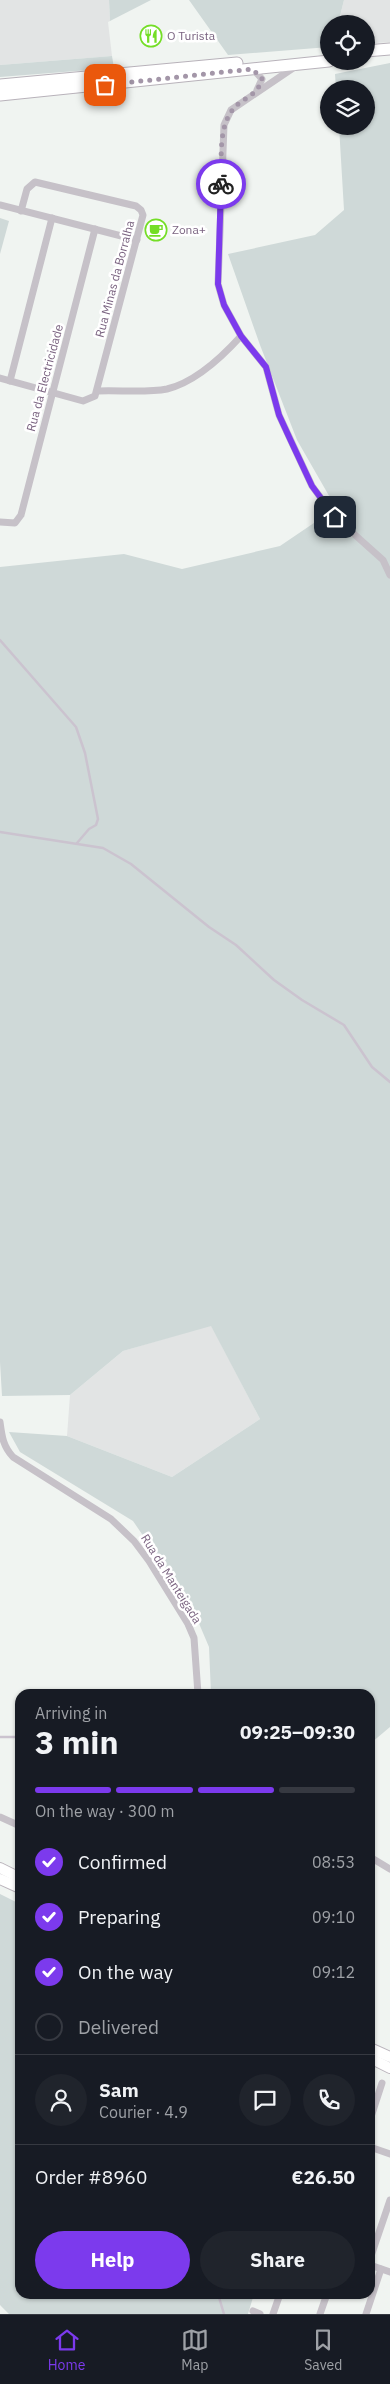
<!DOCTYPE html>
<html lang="en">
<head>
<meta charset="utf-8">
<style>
	:root { --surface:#171b24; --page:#20242c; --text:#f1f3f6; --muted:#9ea1a6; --line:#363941; --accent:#7c3aed }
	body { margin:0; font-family:"IBM Plex Sans",sans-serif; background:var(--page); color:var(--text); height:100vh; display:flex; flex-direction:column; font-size:19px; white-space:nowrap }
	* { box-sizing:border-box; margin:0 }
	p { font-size:16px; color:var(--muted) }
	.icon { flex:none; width:28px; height:28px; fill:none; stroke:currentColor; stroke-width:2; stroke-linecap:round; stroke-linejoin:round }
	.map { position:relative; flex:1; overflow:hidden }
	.panel { position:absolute; left:15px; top:1689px; width:360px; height:610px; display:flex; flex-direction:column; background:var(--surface); border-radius:15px; box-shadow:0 1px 4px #0004 }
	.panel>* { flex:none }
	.buttons { position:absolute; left:320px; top:15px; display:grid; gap:10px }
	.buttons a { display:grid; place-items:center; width:55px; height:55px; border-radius:50%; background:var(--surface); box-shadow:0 1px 4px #0004; font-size:25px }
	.pin { position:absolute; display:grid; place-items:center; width:42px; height:42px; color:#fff; margin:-21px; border-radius:10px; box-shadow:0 2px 8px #0006 }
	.courier { position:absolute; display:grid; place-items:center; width:50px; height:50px; margin:-25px; border:4px solid #7c3aed; border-radius:50%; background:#fff; color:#222; box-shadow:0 1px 6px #0007 }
	.summary em { font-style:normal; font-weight:700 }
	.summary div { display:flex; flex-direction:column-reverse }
	.summary { display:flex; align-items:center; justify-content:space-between; height:85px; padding:0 20px }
	h1 { font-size:32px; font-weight:700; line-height:38px }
	.bar { display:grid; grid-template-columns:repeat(4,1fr); gap:8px 5px; align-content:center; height:60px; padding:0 20px }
	.bar i { height:6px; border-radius:4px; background:var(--line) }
	.bar .selected { background:var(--accent) }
	.bar p { grid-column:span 4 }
	.line { display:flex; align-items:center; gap:12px; padding:0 20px; border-top:1px solid var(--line) }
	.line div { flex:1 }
	.round { display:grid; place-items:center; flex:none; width:52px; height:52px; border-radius:26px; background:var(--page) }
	ol { padding:0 20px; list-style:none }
	li { display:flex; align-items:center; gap:15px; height:55px }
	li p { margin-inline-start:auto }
	li .icon { padding:5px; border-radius:50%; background:var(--accent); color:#fff; stroke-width:4 }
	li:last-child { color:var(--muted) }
	li i { width:28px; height:28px; border:2px solid var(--line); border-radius:50% }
	.action { display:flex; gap:10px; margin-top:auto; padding:10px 20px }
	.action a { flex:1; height:58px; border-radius:30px; background:var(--accent); color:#fff; font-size:20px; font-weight:700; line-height:58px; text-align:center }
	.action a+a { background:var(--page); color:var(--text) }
	.menu { display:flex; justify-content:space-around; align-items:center; height:70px; border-top:1px solid var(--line); background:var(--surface); font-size:14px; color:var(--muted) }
	.menu a { display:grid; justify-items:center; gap:2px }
	.menu .selected { color:var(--accent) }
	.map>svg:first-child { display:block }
	.built { fill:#e2e4e4 }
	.green { fill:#cfd9d8 }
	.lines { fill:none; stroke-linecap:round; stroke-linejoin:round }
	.stream { stroke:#cbc3cf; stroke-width:2.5 }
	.secondary-casing { stroke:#bab4bc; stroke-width:12 }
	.primary-casing { stroke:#b8b2ba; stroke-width:13 }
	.minor { stroke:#c6c1c8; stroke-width:7 }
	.secondary { stroke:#fff; stroke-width:10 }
	.primary { stroke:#fff; stroke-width:11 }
	.done { stroke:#a396a8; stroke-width:5; stroke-dasharray:0 9 }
	.route { stroke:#7c3aed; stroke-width:6 }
	.labels { text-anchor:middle; stroke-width:5; stroke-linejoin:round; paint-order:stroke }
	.poi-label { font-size:12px; fill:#7a6380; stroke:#fff; text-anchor:start }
	.street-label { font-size:12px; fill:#7a6380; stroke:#fff }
</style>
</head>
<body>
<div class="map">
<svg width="390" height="2314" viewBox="0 0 390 2314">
	<rect width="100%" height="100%" fill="#f0f4f1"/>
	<!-- built -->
	<g class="built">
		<polygon points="0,0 109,0 110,21 108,22 112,56 0,65"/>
		<polygon points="344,0 390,0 390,42 376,43 366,35 366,24 351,24 340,16"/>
		<polygon points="211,1325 260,1419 172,1477 67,1436 70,1395 123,1351"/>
	</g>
	<!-- green -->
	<g class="green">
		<polygon points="109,0 151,0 110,21"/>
		<polygon points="189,0 344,0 340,16 351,24 329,24 329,47 228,55"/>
		<polygon points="112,56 114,68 0,77 0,65"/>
		<polygon points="390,63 390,1727 371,1743 370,1694 211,1694 209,1647 192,1607 133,1521 20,1452 9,1432 67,1436 172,1477 260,1419 211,1326 123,1351 70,1395 2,1396 0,1362 0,567 124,554 182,569 280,546 336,508 297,440 260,345 228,254 315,235 344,210 339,126 366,126 366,89 336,89 335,74"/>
		<polygon points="0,218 9,221 0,254"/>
		<polygon points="0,1894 20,1904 20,2294 254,2294 248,2314 9,2314 0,2305"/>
	</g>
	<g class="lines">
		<!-- stream -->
		<g class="stream">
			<polyline points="0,640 76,727 85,753 98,819 96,825 89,829 77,843"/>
			<polyline points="0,832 103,848 131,864 209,927 236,945 274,980 302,1000 344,1025 372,1067 390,1082"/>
			<polyline points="0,1737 20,1737"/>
			<polyline points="218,2294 224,2314"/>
		</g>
		<!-- secondary casing -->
		<g class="secondary-casing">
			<g id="secondary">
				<polyline points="0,1868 20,1878"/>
				<polyline points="0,1879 20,1888"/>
				<polyline points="370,2048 390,2057"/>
				<polyline points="370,2058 390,2068"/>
			</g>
		</g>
		<!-- primary casing -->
		<g class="primary-casing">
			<g id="primary">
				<polyline points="366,51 390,49"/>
				<polyline points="0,85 237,63"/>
				<polyline points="0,95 329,61"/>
			</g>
		</g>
		<!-- minor -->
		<g class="minor">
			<polyline points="296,66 231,110 224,125 218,284 224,305 241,336 266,367 279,415 312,486 335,517 383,560 390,575"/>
			<polyline points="253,69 262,79 257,90"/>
			<polyline points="0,205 137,240"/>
			<polyline points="0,378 83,401 95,396 143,215 141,210 136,206 35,182 27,189 21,211"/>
			<polyline points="10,381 52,218"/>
			<path d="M98,391C119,390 147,393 167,389C196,382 222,357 241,336"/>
			<polyline points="0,522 15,523 21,515 95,229"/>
			<path d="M0,1422C2,1437 3,1446 13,1457L111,1519L134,1541L149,1561L188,1624L194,1638L198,1694"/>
			<polyline points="0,1817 20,1826"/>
			<polyline points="370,1857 390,1869"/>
			<polyline points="370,2120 382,2083"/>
			<polyline points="370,2147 390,2154"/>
			<polyline points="370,2259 390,2200"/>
			<polyline points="370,2265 390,2272"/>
			<polyline points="253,2311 260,2314"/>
			<polyline points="273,2314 280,2294"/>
			<polyline points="320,2314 327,2294"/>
			<polyline points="366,2314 381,2269"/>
		</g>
		<!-- secondary -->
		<use href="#secondary" class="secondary"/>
		<!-- primary -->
		<use href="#primary" class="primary"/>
	</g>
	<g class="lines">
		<!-- done -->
		<path class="done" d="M105,85L252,69L262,78C259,97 239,98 231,112C218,131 222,162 221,184"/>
		<!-- route -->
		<polyline class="route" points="221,184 218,284 224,305 241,336 266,367 279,415 290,439 312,486 335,517"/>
	</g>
	<!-- icons -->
	<defs>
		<g id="restaurant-ring" transform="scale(1.125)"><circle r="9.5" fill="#fff" stroke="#74de26" stroke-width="1.5"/><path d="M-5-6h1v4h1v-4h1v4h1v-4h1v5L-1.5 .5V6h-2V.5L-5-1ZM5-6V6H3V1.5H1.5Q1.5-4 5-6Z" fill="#74de26"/></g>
		<g id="cafe-ring" transform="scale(1.125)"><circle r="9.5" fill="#fff" stroke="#74de26" stroke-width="1.5"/><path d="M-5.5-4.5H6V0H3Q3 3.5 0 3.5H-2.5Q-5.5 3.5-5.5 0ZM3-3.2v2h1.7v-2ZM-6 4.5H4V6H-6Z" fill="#74de26"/></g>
	</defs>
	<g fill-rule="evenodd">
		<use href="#restaurant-ring" x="151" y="36"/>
		<use href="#cafe-ring" x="156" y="230"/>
	</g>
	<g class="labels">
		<!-- poi labels -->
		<g class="poi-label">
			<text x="167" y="40">O Turista</text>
			<text x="172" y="234">Zona+</text>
		</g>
		<!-- street labels -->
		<g class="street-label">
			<text transform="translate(115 279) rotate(-75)" y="4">Rua Minas da Borralha</text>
			<text transform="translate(45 378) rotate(-75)" y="4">Rua da Electricidade</text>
			<text transform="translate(171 1579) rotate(58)" y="4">Rua da Manteigada</text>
		</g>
	</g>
</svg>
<div class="buttons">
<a><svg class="icon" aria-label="locate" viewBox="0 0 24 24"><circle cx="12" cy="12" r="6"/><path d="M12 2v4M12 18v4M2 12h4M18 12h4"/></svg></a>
<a><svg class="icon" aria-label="layers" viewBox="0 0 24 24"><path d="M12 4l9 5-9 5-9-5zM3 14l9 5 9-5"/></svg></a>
</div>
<div class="pin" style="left:105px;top:85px;background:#ea580c"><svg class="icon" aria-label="bag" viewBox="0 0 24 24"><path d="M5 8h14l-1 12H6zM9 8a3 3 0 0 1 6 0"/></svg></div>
<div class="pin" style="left:335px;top:517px;background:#1f2937"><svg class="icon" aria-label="home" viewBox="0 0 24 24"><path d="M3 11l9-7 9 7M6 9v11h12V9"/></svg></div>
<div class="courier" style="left:221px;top:184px"><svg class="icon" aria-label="bike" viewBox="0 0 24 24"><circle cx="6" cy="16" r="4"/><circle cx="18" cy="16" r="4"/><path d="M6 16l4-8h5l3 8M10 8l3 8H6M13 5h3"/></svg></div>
<section class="panel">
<div class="summary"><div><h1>3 min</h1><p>Arriving in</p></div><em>09:25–09:30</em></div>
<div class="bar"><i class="selected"></i><i class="selected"></i><i class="selected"></i><i></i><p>On the way · 300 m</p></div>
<ol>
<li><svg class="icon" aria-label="check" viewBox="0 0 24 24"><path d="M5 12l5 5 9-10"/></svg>Confirmed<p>08:53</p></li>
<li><svg class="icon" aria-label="check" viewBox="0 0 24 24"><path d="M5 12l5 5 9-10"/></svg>Preparing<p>09:10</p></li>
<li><svg class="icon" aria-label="check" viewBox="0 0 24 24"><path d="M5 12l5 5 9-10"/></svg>On the way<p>09:12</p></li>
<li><i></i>Delivered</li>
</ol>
<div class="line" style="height:90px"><a class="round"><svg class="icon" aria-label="person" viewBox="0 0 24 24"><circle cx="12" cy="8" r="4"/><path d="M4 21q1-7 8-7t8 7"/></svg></a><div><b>Sam</b><p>Courier · 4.9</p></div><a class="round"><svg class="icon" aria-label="chat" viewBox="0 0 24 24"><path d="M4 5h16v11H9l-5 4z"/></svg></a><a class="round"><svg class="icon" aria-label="phone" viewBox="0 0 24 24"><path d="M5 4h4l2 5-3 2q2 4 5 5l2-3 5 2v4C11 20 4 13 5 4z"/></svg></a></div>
<div class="line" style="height:65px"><div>Order #8960</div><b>€26.50</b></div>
<div class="action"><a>Help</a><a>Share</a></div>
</section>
</div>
<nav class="menu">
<a class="selected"><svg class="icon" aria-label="home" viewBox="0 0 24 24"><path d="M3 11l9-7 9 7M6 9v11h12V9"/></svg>Home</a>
<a><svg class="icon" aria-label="map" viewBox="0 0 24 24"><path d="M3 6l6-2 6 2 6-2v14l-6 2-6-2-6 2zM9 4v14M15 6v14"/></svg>Map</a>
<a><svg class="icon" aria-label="saved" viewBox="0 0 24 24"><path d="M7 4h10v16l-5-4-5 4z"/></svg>Saved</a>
</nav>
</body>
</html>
